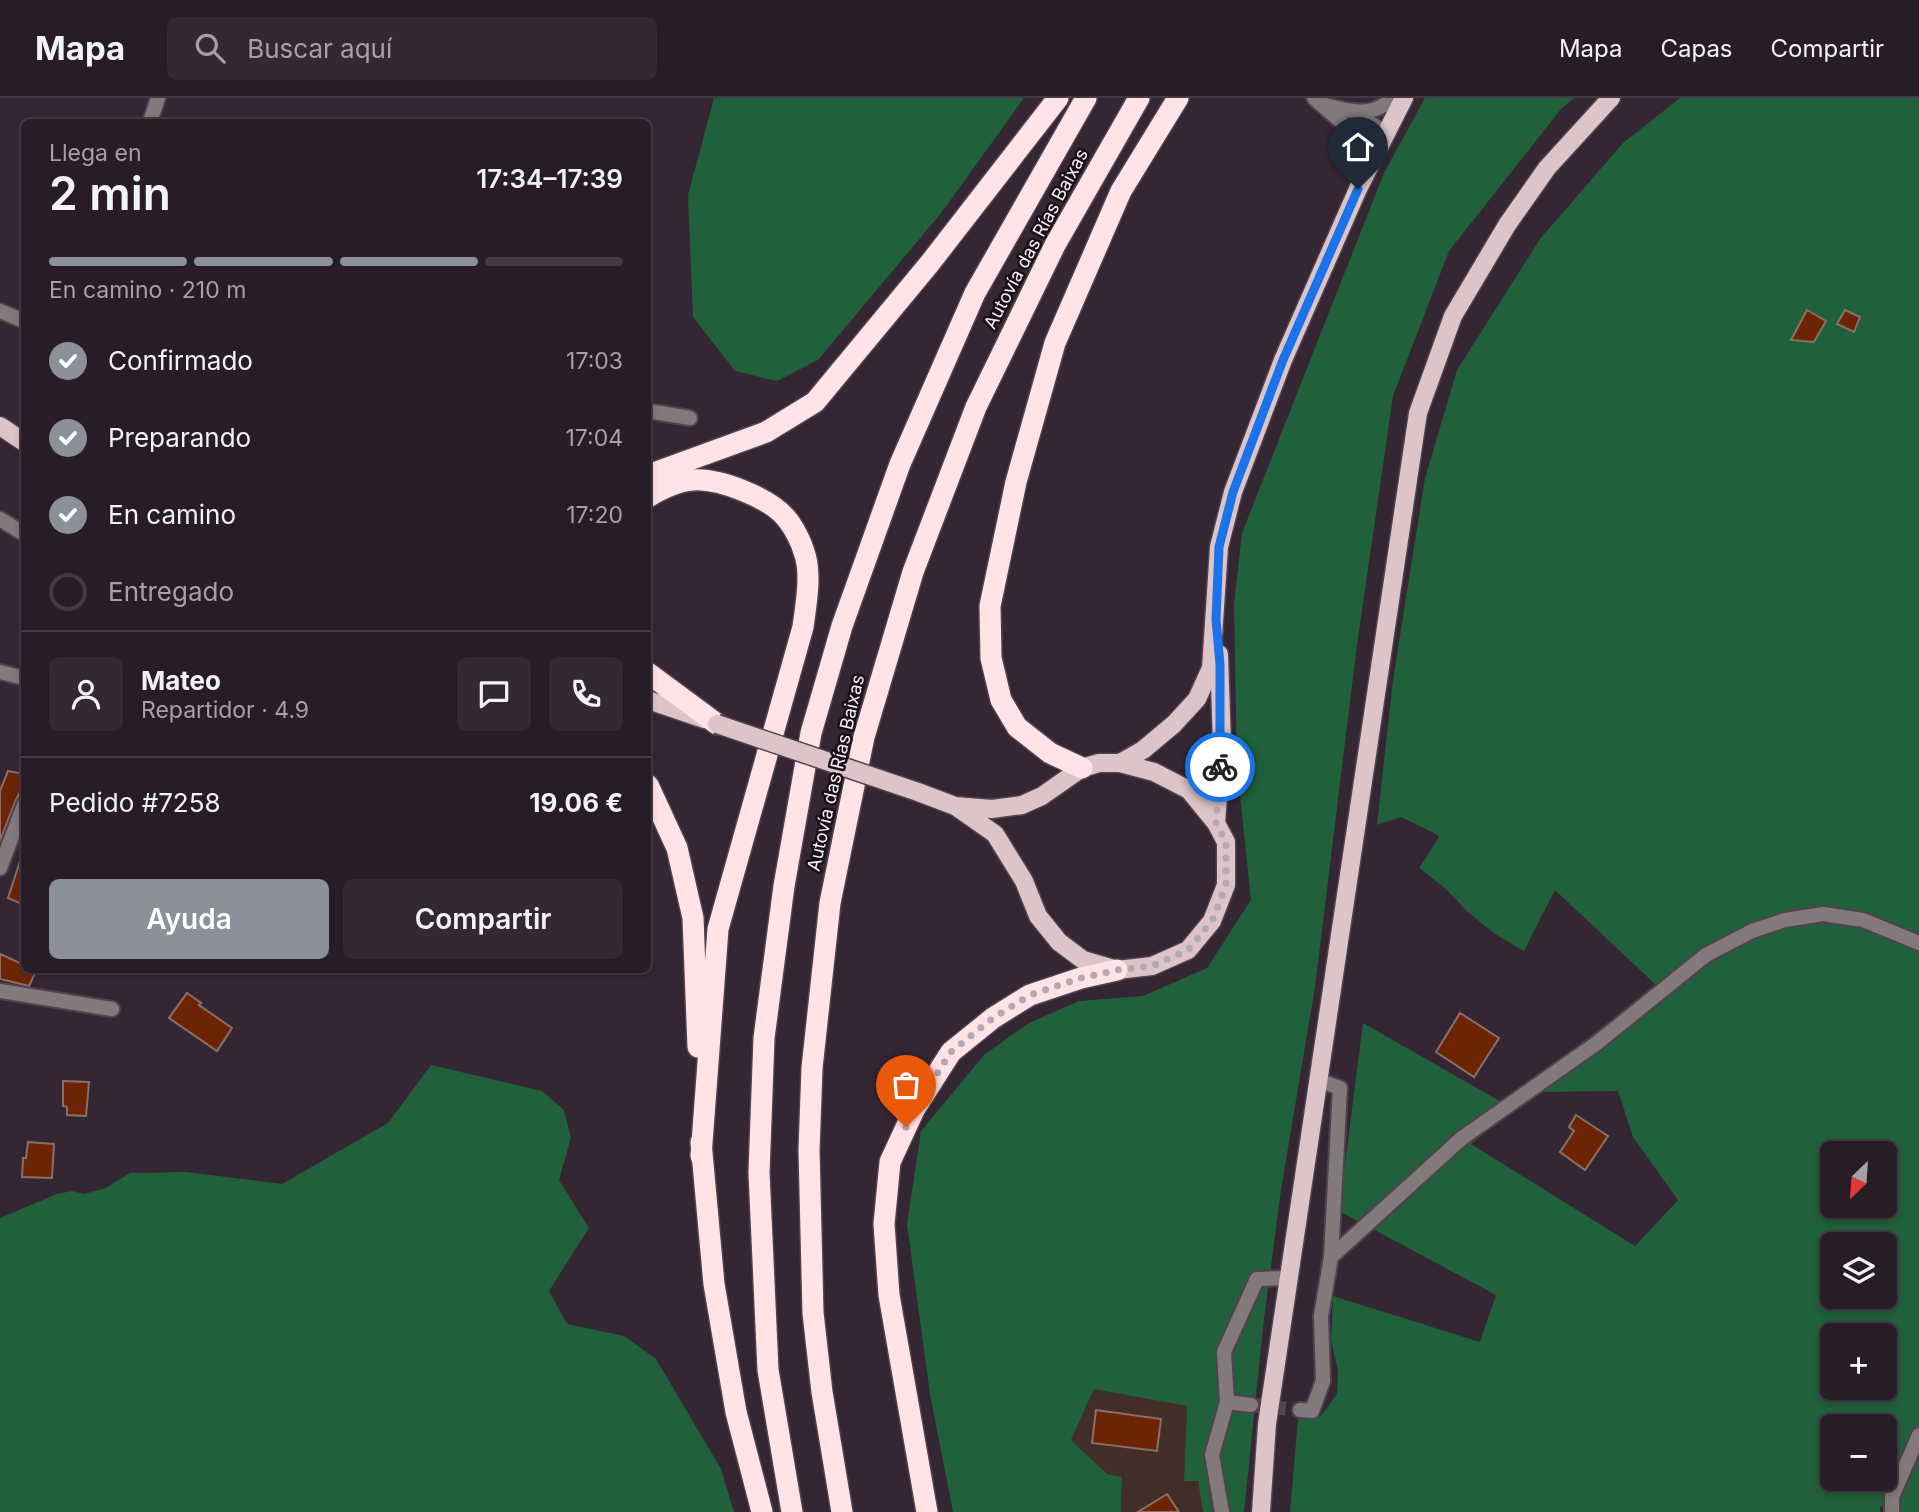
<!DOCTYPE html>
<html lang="es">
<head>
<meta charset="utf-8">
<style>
	:root { --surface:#281c27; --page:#342933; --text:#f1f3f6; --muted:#a5a1a7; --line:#443a44; --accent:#8c9099 }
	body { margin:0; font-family:Inter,sans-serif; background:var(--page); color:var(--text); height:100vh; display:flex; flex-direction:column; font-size:26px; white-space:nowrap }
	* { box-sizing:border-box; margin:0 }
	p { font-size:23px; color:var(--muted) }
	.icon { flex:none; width:38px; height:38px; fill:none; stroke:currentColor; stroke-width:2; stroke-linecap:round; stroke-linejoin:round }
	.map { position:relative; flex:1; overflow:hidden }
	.drawer { position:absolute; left:21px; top:21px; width:630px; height:854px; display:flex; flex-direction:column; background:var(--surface); border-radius:10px; box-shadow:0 4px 10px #0003,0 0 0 2px var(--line) }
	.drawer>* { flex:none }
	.needle { width:46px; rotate:205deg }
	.controls { position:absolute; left:1820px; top:1043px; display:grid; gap:14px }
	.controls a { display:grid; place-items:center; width:77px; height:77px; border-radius:10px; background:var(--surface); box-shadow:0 4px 10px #0003,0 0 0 2px var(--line); font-size:35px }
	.pin { position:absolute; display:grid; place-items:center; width:60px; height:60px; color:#fff; margin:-72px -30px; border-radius:50% 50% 50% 0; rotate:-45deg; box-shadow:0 0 7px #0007 }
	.pin .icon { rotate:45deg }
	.courier { position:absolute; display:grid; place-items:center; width:70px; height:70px; margin:-35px; border:5px solid #1a73e8; border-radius:50%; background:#fff; color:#222; box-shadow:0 2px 9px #0007 }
	.summary em { font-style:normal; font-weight:600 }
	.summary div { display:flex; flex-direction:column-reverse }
	.summary { display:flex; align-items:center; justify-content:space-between; height:119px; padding:0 28px }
	h1 { font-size:46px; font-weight:600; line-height:52px }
	.bar { display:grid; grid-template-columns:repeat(4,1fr); gap:10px 7px; align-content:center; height:84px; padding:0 28px }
	.bar i { height:9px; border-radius:5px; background:var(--line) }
	.bar .on { background:var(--accent) }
	.bar p { grid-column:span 4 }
	.line { display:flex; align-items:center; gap:18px; padding:0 28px; border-top:2px solid var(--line) }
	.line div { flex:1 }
	.round { display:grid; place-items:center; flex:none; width:74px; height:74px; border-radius:10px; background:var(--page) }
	ol { padding:0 28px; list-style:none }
	li { display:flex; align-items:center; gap:21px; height:77px }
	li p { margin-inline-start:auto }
	li .icon { padding:7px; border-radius:50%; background:var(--accent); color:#fff; stroke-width:4 }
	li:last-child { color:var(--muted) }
	li i { width:38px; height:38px; border:4px solid var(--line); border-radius:50% }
	.primary-button { display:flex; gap:14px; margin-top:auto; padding:14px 28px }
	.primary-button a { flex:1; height:80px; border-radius:10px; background:var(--accent); color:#fff; font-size:28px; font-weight:600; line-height:80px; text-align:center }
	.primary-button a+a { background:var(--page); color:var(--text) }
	header { display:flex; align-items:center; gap:42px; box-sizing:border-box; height:98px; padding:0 35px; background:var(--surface); border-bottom:2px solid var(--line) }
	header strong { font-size:33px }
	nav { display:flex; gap:38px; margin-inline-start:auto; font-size:24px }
	.search { width:490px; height:63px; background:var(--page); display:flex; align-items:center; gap:18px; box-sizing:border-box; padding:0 24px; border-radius:10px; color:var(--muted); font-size:26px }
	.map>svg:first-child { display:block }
	.industrial { fill:#412e29 }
	.green { fill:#20603a; fill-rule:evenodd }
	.building { fill:#6d2404; stroke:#887068; stroke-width:2 }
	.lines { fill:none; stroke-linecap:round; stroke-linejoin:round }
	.street-tunnel { stroke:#524451; stroke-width:14; stroke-dasharray:14 7; stroke-linecap:butt }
	.street-casing { stroke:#50424f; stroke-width:18 }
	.primary-casing { stroke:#50424f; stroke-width:21 }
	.highway-casing { stroke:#50424f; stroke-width:24 }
	.street { stroke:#83787a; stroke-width:14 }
	.primary { stroke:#dcc4c8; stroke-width:18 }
	.highway { stroke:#ffe3e7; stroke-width:21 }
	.primary-bridge-casing { stroke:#50424f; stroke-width:21; stroke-linecap:butt }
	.primary-bridge { stroke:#dcc4c8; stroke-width:18 }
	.done { stroke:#b4a9b3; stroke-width:7; stroke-dasharray:0 12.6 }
	.route { stroke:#1a73e8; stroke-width:9 }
	.labels { text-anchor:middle; stroke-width:5; stroke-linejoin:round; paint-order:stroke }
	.street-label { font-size:18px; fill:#f9eff8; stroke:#181218 }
</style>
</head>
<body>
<header>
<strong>Mapa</strong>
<div class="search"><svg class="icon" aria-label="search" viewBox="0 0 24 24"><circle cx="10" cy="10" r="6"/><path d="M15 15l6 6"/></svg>Buscar aquí</div>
<nav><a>Mapa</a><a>Capas</a><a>Compartir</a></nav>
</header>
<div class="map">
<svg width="1919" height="1414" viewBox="0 0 1919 1414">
	<rect width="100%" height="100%" fill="#352634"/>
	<!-- industrial -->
	<polygon class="industrial" points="1094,1291 1187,1308 1184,1382 1198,1383 1203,1414 1121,1414 1122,1379 1107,1376 1071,1342"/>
	<!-- green -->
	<g class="green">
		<polygon points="714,0 1024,0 942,114 818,262 777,283 735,273 693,219 688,97"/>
		<polygon points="1425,0 1574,0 1561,11 1449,153 1393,298 1357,547 1315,889 1281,1092 1264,1221 1244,1414 1203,1414 1198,1383 1184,1383 1187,1308 1094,1291 1071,1342 1107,1376 1122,1379 1121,1414 953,1414 930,1296 907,1126 921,1033 984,957 1029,925 1079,903 1143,898 1207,870 1251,802 1237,668 1234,506 1242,435 1384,75"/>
		<path d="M1680,0H1919V1414H1892L1880,1408V1414H1290L1298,1321L1321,1318L1337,1296L1338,1272L1331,1243L1333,1198L1480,1244L1496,1197L1339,1113L1363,925L1503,1005L1508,1016L1471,1046L1635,1148L1678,1102L1633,1039L1618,993L1538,994L1529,984L1657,888L1555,792L1524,853L1495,836L1468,814L1446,791L1419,770L1439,739L1436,736L1401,719L1377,727L1393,582L1425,380L1457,272L1540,141L1623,45ZM1832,1055H1885V1108H1832ZM1832,1146H1885V1199H1832ZM1832,1237H1885V1290H1832ZM1832,1328H1885V1381H1832Z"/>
		<polygon points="431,967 542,993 564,1012 571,1040 559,1082 589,1130 549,1193 567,1226 624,1238 656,1261 721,1371 734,1414 0,1414 0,1120 57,1096 72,1093 84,1096 106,1090 130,1075 186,1074 282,1086 388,1025"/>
	</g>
	<!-- building -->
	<g class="building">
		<polygon points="1807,212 1826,223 1814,244 1791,242"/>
		<polygon points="1845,212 1860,219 1854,234 1837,226"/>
		<polygon points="8,673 24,676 24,686 15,704 0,743 0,693"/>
		<polygon points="21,760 24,761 24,807 8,800"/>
		<polygon points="0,856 24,867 24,872 36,873 29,888 0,881"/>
		<polygon points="187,895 201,905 199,907 232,930 217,953 169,920"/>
		<polygon points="1460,915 1499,940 1474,979 1436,954"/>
		<polygon points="63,983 89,984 86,1018 67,1017 67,1009 63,1008"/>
		<polygon points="1576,1017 1608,1038 1585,1072 1560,1054 1574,1033 1569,1029"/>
		<polygon points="28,1044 54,1046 52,1080 22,1079 23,1060 26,1060"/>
		<polygon points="1096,1312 1161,1321 1157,1353 1092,1345"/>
		<polygon points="1167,1396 1179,1414 1138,1414"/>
	</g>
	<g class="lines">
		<!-- street-tunnel -->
		<polyline class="street-tunnel" points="1251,1307 1300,1312"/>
		<!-- street casing -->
		<g class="street-casing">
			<g id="street">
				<polyline points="1314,0 1347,29 1362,55 1358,85"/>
				<path d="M1325,7C1353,14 1370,20 1394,0"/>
				<polyline points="150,24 158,0"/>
				<polyline points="1347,29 1373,41 1384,39 1378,30 1356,15"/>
				<polyline points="0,213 24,223"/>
				<polyline points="648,313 690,320"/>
				<polyline points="0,421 24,436"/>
				<polyline points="0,574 24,580"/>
				<polyline points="0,770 24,707"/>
				<polyline points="0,893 112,911"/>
				<polyline points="1318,982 1340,990 1331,1159"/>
				<polyline points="1227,1304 1251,1307"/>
				<polyline points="1300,1312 1312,1313 1323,1283 1321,1218 1331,1159 1462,1040 1597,945 1706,857 1752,833 1785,822 1823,816 1863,822 1919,845"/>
				<polyline points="1222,1414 1212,1357 1227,1304 1224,1254 1257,1181 1289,1180"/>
				<polyline points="1892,1414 1892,1399 1919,1337"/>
			</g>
		</g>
		<!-- primary casing -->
		<g class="primary-casing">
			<g id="primary">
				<polyline points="0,328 24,344"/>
				<polyline points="648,602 704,621"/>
				<polyline points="1120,665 1143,652 1174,626 1197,601 1211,570 1219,449 1233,394 1283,262 1358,91 1404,0"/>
				<polyline points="918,694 955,708 992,711 1022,707 1042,698 1082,670 1099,665 1120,665 1154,674 1189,692 1216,725 1226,744 1226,787 1212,823 1188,852 1152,868 1117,872 1083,862 1059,844 1038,818 1024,783 995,736 955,708"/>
				<polyline points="1216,725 1222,646 1219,556"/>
				<polyline points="1261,1414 1267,1326 1418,315 1453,218 1507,127 1547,70 1611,0"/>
			</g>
		</g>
		<!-- highway casing -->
		<g class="highway-casing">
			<g id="highway">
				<polyline points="648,377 766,334 815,304 930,165 1058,0"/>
				<path d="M648,399C661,391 677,383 693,382C719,380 770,400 786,420C793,428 801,443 804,454C812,474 806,507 803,529L718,831L701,1058"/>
				<polyline points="648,575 717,626"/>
				<polyline points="1082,670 1050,655 1017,629 1001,602 991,560 990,508 1016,384 1055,245 1121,93 1178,0"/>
				<polyline points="648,687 677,750 693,820 698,949"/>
				<polyline points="701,1044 714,1186 736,1314 762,1414"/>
				<polyline points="792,1414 768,1272 759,1075 764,940 784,788 811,635 842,528 900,366 975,195 1086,0"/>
				<polyline points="842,1414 822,1294 813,1215 809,1052 812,970 830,805 864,639 913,474 976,309 1055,147 1139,0"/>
				<polyline points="927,1414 889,1197 884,1126 890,1064 914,1012 951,954 993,920 1030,897 1081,880 1117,872"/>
			</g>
		</g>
		<!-- street -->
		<use href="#street" class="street"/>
		<!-- primary -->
		<use href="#primary" class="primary"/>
		<!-- highway -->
		<use href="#highway" class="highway"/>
		<!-- primary-bridge casing -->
		<g class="primary-bridge-casing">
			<polyline id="primary-bridge" points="717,626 918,694"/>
		</g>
		<!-- primary-bridge -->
		<use href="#primary-bridge" class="primary-bridge"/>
	</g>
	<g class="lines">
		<!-- done -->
		<polyline class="done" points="906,1029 914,1012 951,954 993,920 1030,897 1081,880 1117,872 1152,868 1188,852 1212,823 1226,787 1226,744 1216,725 1220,669"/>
		<!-- route -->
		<polyline class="route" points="1220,669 1220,567 1216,521 1219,449 1233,394 1283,262 1358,91"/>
	</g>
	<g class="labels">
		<!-- street labels -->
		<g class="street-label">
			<text transform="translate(1036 141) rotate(-62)" y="6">Autovía das Rías Baixas</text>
			<text transform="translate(836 675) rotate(-77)" y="6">Autovía das Rías Baixas</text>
		</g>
	</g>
</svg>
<div class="controls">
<a><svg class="needle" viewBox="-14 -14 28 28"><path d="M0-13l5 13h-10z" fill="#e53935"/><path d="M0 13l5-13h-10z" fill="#a5a1a7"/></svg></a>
<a><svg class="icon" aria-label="layers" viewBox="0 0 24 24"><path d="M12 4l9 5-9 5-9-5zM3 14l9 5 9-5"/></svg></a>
<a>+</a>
<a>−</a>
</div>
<div class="pin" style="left:906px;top:1029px;background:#ea580c"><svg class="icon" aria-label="bag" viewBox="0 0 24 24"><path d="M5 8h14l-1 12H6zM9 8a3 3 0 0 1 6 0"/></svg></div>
<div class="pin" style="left:1358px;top:91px;background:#1f2937"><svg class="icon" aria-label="home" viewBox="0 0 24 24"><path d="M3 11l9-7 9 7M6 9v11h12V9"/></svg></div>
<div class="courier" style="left:1220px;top:669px"><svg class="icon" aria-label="bike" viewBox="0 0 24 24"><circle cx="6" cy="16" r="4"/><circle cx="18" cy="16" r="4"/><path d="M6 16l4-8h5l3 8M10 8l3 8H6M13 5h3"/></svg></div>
<section class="drawer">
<div class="summary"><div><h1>2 min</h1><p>Llega en</p></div><em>17:34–17:39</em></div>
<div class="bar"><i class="on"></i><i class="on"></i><i class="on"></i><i></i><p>En camino · 210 m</p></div>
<ol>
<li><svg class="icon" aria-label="check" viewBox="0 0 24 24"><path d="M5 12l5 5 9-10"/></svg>Confirmado<p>17:03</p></li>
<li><svg class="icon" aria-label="check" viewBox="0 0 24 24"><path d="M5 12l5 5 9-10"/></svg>Preparando<p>17:04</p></li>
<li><svg class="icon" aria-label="check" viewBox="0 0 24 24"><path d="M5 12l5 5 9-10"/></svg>En camino<p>17:20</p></li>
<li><i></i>Entregado</li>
</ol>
<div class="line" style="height:126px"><a class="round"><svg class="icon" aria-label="person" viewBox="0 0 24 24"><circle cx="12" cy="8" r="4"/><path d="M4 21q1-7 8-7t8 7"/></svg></a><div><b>Mateo</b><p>Repartidor · 4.9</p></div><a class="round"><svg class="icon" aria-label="chat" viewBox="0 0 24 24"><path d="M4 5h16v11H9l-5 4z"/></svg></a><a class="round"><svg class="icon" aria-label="phone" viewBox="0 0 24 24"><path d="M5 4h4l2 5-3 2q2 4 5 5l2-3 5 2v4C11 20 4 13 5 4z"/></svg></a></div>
<div class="line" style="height:91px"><div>Pedido #7258</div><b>19.06 €</b></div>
<div class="primary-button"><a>Ayuda</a><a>Compartir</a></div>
</section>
</div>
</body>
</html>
